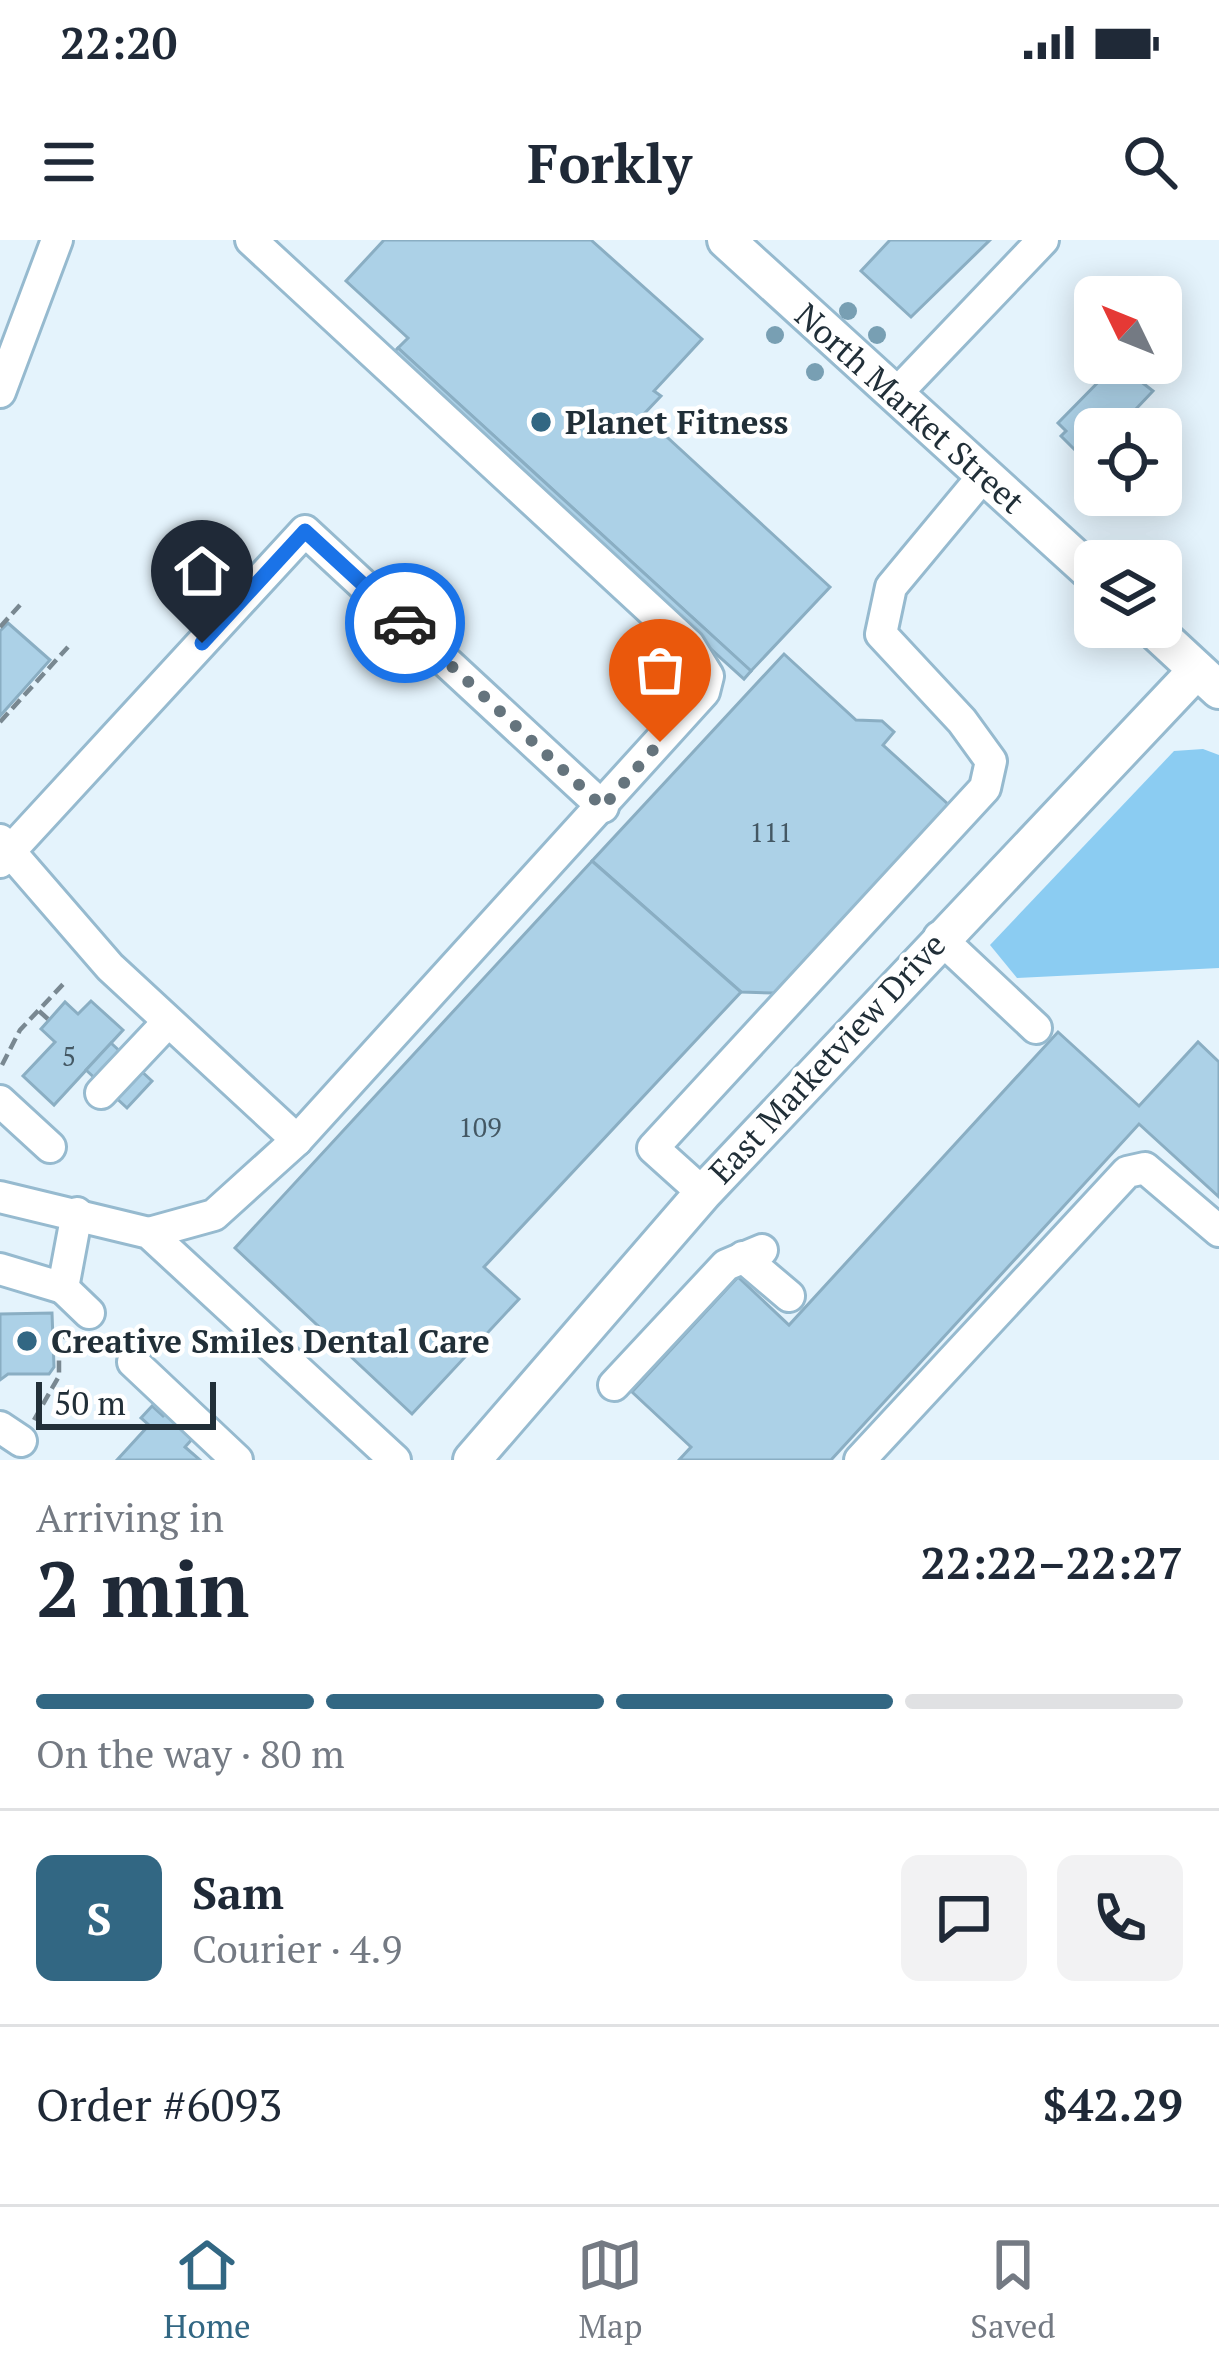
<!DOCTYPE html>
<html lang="en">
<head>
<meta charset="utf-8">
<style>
	:root { --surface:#fff; --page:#f2f2f3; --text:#1f2937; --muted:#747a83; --line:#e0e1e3; --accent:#326783 }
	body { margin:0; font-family:"PT Serif",serif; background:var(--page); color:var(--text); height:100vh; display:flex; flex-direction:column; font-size:45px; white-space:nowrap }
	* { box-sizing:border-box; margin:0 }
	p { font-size:39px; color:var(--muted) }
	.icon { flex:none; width:66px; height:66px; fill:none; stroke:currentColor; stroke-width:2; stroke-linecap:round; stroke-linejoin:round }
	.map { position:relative; height:1220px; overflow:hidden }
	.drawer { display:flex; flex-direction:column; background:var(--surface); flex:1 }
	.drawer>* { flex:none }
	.needle { width:78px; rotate:313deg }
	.controls { position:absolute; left:1074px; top:36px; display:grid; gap:24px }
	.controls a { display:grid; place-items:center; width:108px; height:108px; border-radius:18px; background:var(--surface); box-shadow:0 6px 30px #0003; font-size:60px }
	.scale { position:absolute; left:36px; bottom:30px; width:180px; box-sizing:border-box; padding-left:12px; border:6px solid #212f38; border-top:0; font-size:33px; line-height:42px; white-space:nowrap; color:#212f38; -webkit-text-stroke:9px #fff; paint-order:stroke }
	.pin { position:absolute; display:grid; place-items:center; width:102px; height:102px; color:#fff; margin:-123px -51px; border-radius:50% 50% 50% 0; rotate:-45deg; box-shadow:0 0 12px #0007 }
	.pin .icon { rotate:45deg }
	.courier { position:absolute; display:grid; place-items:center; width:120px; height:120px; margin:-60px; border:9px solid #1a73e8; border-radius:50%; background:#fff; color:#222; box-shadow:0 3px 15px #0007 }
	.head em { font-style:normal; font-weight:600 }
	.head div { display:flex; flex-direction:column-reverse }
	.head { display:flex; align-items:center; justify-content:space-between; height:204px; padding:0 36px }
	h1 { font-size:78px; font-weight:600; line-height:90px }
	.bar { display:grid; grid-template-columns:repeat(4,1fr); gap:18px 12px; align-content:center; height:144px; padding:0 36px }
	.bar i { height:15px; border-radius:9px; background:var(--line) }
	.bar .selected { background:var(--accent) }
	.bar p { grid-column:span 4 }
	.line { display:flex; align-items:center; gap:30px; padding:0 36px; border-top:3px solid var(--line) }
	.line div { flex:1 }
	.round { display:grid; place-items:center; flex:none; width:126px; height:126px; border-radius:18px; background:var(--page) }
	.status { display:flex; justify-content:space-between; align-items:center; height:84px; padding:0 60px; background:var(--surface); direction:ltr }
	.status svg { height:33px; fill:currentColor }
	header { display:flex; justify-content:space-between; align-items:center; height:156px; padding:0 36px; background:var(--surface); font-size:54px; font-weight:600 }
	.dock { display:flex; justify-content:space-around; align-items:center; height:168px; border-top:3px solid var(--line); background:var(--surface); font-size:33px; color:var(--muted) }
	.dock a { display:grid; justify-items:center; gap:6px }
	.dock .selected { color:var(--accent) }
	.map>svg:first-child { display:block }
	.green { fill:#8bccf2 }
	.building { fill:#acd1e7; stroke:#8aaec3; stroke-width:3 }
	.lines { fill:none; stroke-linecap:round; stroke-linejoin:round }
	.minor-casing { stroke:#96bacf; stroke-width:36 }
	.major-casing { stroke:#96bacf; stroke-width:42 }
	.path { stroke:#798891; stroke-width:4.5; stroke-dasharray:12 6; stroke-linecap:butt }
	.minor { stroke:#fff; stroke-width:30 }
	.major { stroke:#fff; stroke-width:36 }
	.tree { fill:#789fb3 }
	.done { stroke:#65747d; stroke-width:12; stroke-dasharray:0 21.6 }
	.route { stroke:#1a73e8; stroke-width:15 }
	.poi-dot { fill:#326783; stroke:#fff; stroke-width:4.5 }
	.labels { text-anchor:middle; stroke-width:9; stroke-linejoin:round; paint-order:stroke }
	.number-label { font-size:27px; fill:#445864 }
	.street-label { font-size:33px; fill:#212f38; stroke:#fff }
	.poi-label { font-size:33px; font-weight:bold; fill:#212f38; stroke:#fff; text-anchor:start }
</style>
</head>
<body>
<div class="status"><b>22:20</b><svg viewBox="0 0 49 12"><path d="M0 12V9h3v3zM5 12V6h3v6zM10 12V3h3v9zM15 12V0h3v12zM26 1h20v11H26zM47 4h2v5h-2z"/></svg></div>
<header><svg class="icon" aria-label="menu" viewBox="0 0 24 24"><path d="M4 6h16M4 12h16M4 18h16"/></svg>Forkly<svg class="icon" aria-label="search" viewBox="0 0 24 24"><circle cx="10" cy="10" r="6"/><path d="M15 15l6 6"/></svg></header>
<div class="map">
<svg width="1219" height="1220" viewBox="0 0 1219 1220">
	<rect width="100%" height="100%" fill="#e4f3fc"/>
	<!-- green -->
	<polygon class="green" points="1203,509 1219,515 1219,728 1017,738 990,705 1174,511"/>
	<!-- building -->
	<g class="building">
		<polygon points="384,0 591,0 702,99 654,151 661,156 643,175 830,347 751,431 398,108 408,98 346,41"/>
		<polygon points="890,0 990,0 911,77 861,31"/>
		<polygon points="398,108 751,431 744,439 389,117"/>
		<polygon points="1117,123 1153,151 1117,189 1095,189 1091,215 1084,208 1078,213 1061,196 1066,191 1058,183"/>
		<polygon points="8,383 50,420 0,476 0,391"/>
		<polygon points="784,414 856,480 882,481 894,492 883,505 949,565 774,753 741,752 592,621"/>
		<polygon points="592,621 741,752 484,1027 519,1059 412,1174 235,1008"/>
		<polygon points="91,761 123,790 54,865 23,836 55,802 41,789 65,762 78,774"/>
		<polygon points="1058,792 1139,866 1198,802 1219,822 1219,957 1139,884 831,1220 679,1220 691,1207 632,1152 738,1037 789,1085"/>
		<polygon points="111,803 152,841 127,868 86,830"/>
		<polygon points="52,1073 54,1127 49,1134 8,1134 0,1140 0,1074"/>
		<polygon points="152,1166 163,1176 167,1172 194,1197 185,1207 200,1220 117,1220 149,1185 141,1178"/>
	</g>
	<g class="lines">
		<!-- minor casing -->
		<g class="minor-casing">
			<g id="minor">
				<polyline points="0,152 57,0"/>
				<polyline points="896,154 1043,0"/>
				<polyline points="0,600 110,727 297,900"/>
				<polyline points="0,622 305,291 603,567"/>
				<polyline points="939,697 1036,788"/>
				<polyline points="101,853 167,783"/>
				<polyline points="0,861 50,907"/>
				<polyline points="703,953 653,908 985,548 991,521 962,481 881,394 891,347 984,235"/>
				<polyline points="0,957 149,993 395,1220"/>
				<polyline points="149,993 214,975 297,900 704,452 708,436 689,405 251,0"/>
				<polyline points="743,1017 789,1056"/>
				<polyline points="0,1029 63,1048 77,973"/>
				<polyline points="63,1048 89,1073"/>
				<polyline points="133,1122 237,1220"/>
				<polyline points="614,1145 726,1025 762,1010"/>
				<polyline points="0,1187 21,1201"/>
				<polyline points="860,1220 1127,932 1145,928 1219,991"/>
			</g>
		</g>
		<!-- major casing -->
		<g class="major-casing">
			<g id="major">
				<polyline points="726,0 1095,336"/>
				<polyline points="1151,387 1219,450"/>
				<polyline points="472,1220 703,953 1197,430"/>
			</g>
		</g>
		<!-- path -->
		<g class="path">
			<polyline points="0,387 20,365"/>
			<polyline points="0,482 68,407"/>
			<polyline points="39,771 49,780"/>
			<polyline points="2,825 20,790 67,740"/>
			<polyline points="34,1180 59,1136 59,1102 72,1089"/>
		</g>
		<!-- minor -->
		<use href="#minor" class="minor"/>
		<!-- major -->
		<use href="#major" class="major"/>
	</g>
	<!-- trees -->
	<g class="tree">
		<circle cx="848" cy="71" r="9"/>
		<circle cx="775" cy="95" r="9"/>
		<circle cx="877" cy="95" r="9"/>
		<circle cx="815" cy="132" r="9"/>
	</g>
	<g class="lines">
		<!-- done -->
		<polyline class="done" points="405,383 603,567 660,502"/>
		<!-- route -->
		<polyline class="route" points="202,403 305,291 405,383"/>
	</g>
	<!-- markers -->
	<g class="poi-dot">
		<circle cx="541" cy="182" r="12"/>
		<circle cx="27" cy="1101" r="12"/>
	</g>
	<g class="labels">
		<!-- number labels -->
		<g class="number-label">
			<text x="771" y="602">111</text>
			<text x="69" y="826">5</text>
			<text x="480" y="897">109</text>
		</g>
		<!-- street labels -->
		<g class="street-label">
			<text transform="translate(910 168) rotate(42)" y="12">North Market Street</text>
			<text transform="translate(827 818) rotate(-47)" y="12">East Marketview Drive</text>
		</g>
		<!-- poi labels -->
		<g class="poi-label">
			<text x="565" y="194">Planet Fitness</text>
			<text x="51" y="1113">Creative Smiles Dental Care</text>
		</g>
	</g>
</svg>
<div class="controls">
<a><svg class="needle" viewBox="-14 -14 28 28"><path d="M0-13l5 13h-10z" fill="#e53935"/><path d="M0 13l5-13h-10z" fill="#747a83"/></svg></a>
<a><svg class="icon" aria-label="locate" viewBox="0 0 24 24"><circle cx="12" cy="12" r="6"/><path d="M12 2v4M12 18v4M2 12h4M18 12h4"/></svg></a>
<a><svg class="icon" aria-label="layers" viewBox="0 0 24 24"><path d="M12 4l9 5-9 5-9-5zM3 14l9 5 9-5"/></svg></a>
</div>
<div class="scale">50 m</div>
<div class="pin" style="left:660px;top:502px;background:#ea580c"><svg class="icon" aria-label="bag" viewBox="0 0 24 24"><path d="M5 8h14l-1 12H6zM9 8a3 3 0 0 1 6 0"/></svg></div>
<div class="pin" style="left:202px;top:403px;background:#1f2937"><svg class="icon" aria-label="home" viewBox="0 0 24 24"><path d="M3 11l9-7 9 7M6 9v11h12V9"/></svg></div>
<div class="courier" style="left:405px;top:383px"><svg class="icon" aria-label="car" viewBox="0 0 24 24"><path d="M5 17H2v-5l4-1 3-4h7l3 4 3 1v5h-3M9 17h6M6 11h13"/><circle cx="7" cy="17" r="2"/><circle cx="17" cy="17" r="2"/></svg></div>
</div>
<section class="drawer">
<div class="head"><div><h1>2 min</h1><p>Arriving in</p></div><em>22:22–22:27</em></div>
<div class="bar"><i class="selected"></i><i class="selected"></i><i class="selected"></i><i></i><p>On the way · 80 m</p></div>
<div class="line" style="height:216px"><b class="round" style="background:var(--accent);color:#fff">S</b><div><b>Sam</b><p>Courier · 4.9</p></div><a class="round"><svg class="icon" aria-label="chat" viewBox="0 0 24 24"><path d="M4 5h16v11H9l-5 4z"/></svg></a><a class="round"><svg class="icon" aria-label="phone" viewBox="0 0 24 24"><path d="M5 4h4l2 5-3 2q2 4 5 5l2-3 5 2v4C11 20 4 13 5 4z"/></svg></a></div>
<div class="line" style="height:156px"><div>Order #6093</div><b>$42.29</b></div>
</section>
<nav class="dock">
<a class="selected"><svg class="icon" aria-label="home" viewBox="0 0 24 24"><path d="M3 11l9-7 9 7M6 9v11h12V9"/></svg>Home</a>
<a><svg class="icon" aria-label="map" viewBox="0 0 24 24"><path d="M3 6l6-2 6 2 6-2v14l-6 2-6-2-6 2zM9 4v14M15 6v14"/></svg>Map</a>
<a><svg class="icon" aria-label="saved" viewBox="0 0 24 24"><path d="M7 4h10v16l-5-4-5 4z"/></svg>Saved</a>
</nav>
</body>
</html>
